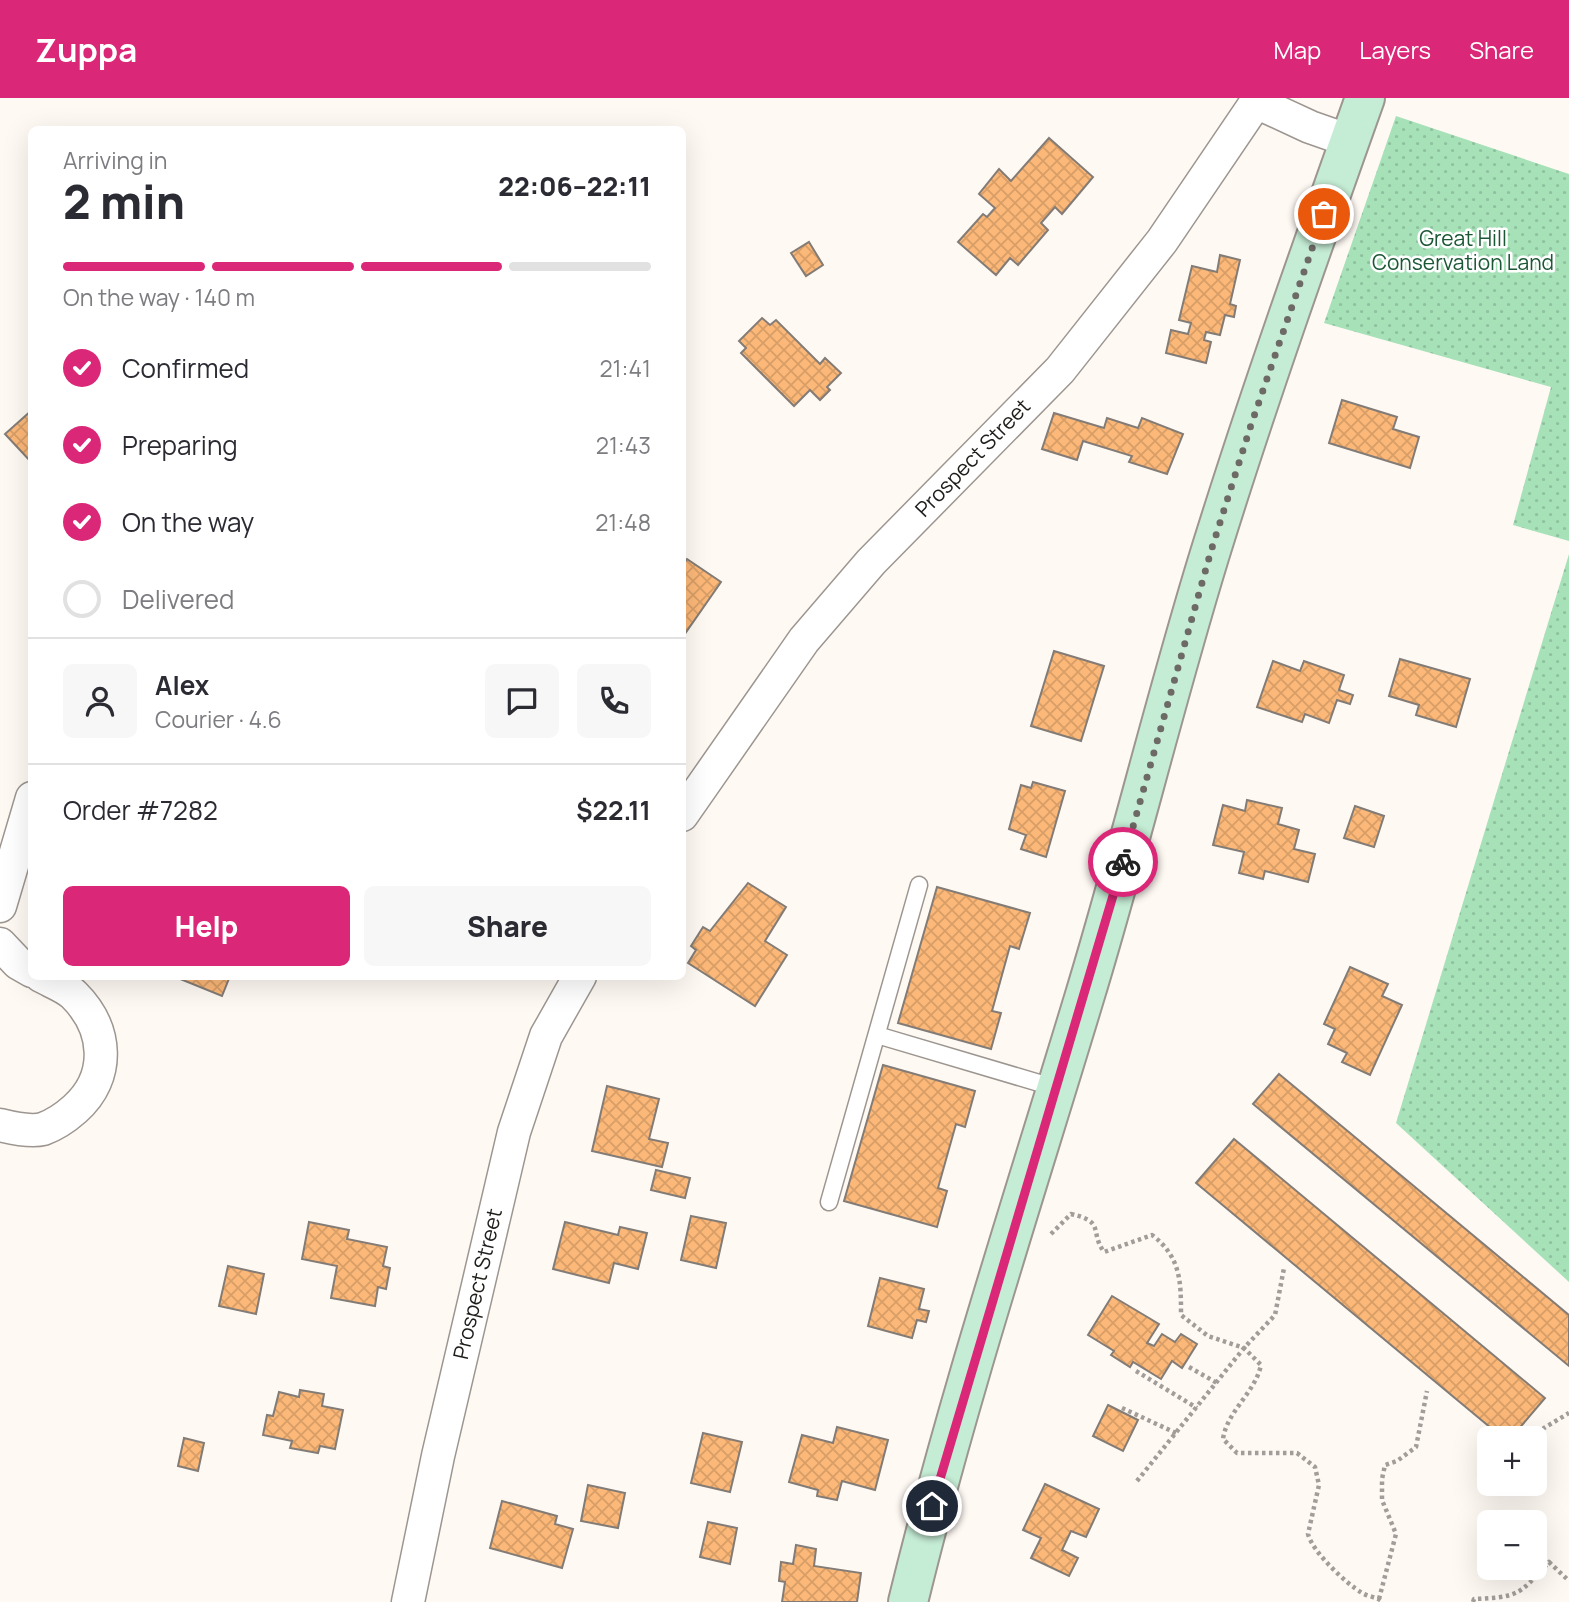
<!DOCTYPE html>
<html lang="en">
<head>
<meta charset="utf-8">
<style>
	:root { --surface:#fff; --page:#f7f7f7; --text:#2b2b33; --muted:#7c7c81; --line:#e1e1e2; --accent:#db2777 }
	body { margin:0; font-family:Manrope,sans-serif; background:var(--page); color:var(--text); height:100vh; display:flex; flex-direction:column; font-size:26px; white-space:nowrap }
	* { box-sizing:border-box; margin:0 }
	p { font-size:23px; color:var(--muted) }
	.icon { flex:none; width:38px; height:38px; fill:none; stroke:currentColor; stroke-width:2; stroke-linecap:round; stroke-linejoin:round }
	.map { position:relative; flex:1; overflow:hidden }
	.details { position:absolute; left:28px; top:28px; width:658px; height:854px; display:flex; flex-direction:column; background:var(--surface); border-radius:10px; box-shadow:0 7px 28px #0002 }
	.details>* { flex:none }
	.fabs { position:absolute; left:1477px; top:1328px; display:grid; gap:14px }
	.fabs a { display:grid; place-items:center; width:70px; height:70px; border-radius:10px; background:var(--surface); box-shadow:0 7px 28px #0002; font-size:35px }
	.pin { position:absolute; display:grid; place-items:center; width:60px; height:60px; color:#fff; margin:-30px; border:4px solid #fff; border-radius:50%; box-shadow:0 2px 7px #0007 }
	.courier { position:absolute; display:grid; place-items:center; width:70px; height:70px; margin:-35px; border:5px solid #db2777; border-radius:50%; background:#fff; color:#222; box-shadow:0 2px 9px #0007 }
	.headline em { font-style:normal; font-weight:800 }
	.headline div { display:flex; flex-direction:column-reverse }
	.headline { display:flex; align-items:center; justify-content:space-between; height:119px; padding:0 35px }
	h1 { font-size:46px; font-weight:800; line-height:52px }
	.bar { display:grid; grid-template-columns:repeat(4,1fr); gap:10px 7px; align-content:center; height:84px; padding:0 35px }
	.bar i { height:9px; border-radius:5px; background:var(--line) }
	.bar .selected { background:var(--accent) }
	.bar p { grid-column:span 4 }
	.line { display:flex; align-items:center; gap:18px; padding:0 35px; border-top:2px solid var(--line) }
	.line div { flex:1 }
	.round { display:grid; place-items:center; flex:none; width:74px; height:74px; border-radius:10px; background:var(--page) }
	ol { padding:0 35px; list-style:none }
	li { display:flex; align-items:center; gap:21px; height:77px }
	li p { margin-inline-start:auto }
	li .icon { padding:7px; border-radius:50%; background:var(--accent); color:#fff; stroke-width:4 }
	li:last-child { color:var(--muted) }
	li i { width:38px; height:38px; border:4px solid var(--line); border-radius:50% }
	.primary-button { display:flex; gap:14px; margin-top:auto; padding:14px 35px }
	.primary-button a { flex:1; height:80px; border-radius:10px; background:var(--accent); color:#fff; font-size:28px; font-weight:800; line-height:80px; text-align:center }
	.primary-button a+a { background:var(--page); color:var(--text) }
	header { display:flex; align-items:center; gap:42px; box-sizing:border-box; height:98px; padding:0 35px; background:var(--accent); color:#fff }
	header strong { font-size:33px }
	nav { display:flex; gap:38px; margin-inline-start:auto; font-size:24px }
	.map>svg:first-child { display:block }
	.park { fill:url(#park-dots) }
	.building { fill:url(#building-cross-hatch); stroke:#837c76; stroke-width:2 }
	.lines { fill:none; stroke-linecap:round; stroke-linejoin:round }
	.lane-casing { stroke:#9d9690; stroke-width:19 }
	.street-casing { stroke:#9d9690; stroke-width:35 }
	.secondary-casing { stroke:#9d9690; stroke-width:42 }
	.path { stroke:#a29d99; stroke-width:4.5; stroke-dasharray:3.5 3.5; stroke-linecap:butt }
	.lane { stroke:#fff; stroke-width:16 }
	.street { stroke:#fff; stroke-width:32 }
	.secondary { stroke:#c5ecd5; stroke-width:38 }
	.done { stroke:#6d6a66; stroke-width:7; stroke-dasharray:0 12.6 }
	.route { stroke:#db2777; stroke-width:9 }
	.labels { text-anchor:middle; stroke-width:5; stroke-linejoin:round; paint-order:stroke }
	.park-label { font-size:21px; fill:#1a5734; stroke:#fff }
	.street-label { font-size:21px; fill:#1f1d1a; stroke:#fff }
</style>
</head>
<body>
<header>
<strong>Zuppa</strong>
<nav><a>Map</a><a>Layers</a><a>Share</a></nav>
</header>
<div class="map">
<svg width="1569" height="1504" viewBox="0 0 1569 1504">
	<defs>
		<pattern id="park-dots" width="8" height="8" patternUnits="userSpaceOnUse" patternTransform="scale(1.75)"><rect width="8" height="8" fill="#a6e1b8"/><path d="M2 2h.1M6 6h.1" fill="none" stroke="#8ec19e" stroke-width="1.8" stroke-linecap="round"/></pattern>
		<pattern id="building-cross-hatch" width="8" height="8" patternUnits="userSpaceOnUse" patternTransform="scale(1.75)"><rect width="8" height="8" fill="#fcb878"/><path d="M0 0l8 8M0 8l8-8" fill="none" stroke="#d89e67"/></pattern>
	</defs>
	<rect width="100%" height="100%" fill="#fff9f4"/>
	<!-- park -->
	<g class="park">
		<polygon points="1396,18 1569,76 1569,443 1513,427 1551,289 1324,225"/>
		<polygon points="1569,456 1569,1184 1396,1025"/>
	</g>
	<!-- building -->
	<g class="building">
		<polygon points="1049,40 1093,79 1062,116 1055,109 1041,125 1048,132 1018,167 1010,160 996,177 958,144 983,116 987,119 995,110 979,96 999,71 1011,83"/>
		<polygon points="809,144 823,167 806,178 791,155"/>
		<polygon points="1220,157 1240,162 1230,206 1236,208 1234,219 1225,217 1220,237 1206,234 1204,242 1211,244 1206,265 1166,255 1171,232 1188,236 1191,225 1179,222 1192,168 1217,174"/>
		<polygon points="762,220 770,227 776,222 820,266 825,260 841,275 827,289 830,292 820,302 810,292 794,308 741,255 746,250 739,243"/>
		<polygon points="1342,302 1397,319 1393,331 1419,339 1410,370 1329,345"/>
		<polygon points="32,312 32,365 5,336"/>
		<polygon points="1054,315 1104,330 1107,320 1138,330 1142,320 1183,336 1167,376 1129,364 1132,358 1083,343 1077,362 1042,351"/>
		<polygon points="687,461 721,484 682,540 682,468"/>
		<polygon points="1054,553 1104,568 1081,643 1031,628"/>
		<polygon points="1400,561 1470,581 1456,629 1416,617 1419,607 1389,598"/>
		<polygon points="1273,563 1300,573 1304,563 1344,577 1339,592 1353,597 1350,606 1337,602 1329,625 1305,616 1302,624 1257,609"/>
		<polygon points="1033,684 1065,693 1046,759 1021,751 1026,737 1009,731 1021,687 1031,690"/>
		<polygon points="1247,702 1282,710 1278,726 1299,732 1294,751 1315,756 1308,784 1265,773 1263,781 1239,775 1244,754 1213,747 1223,707 1245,713"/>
		<polygon points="1355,708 1384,718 1374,749 1344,740"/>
		<polygon points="748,785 786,809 765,843 787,857 755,908 688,865 696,852 691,848 703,829 710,833"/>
		<polygon points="937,789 1030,815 1019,851 1010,848 992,913 1001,915 991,951 898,925"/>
		<polygon points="1350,869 1388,886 1382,898 1402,907 1370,977 1342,964 1347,955 1328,946 1335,931 1324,926"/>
		<polygon points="173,878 230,878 222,898"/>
		<polygon points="883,967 975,993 965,1029 956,1026 938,1090 947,1093 937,1129 844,1103"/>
		<polygon points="1279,976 1569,1217 1569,1268 1253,1006"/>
		<polygon points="607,988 659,1001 649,1041 668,1045 662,1069 592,1053"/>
		<polygon points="1234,1041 1545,1300 1511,1340 1503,1340 1196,1085"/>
		<polygon points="656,1072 690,1080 685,1100 651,1092"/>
		<polygon points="691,1118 726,1125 716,1170 681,1162"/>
		<polygon points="309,1124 349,1132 347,1141 387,1149 383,1168 390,1170 386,1191 378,1189 375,1208 331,1200 337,1168 302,1161"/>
		<polygon points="565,1124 618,1137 620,1129 647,1135 638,1171 614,1165 609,1185 553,1171"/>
		<polygon points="228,1168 264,1176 256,1216 219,1208"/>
		<polygon points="880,1180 924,1191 919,1211 929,1213 926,1224 917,1222 912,1240 868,1228"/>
		<polygon points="1112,1198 1159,1226 1147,1245 1154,1248 1162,1236 1175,1244 1181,1236 1197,1246 1182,1270 1172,1263 1161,1281 1133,1264 1130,1269 1111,1257 1114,1253 1088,1237"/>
		<polygon points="300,1292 324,1296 322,1308 343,1312 335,1351 320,1348 318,1355 290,1350 292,1343 263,1337 267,1317 273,1318 279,1294 299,1299"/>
		<polygon points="1108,1307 1138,1322 1123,1353 1093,1338"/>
		<polygon points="837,1329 888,1342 875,1392 842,1383 837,1402 817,1398 818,1392 789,1384 802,1337 833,1345"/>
		<polygon points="703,1335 742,1344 730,1394 691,1385"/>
		<polygon points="184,1340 204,1345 198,1373 178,1368"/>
		<polygon points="1045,1386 1099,1411 1086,1439 1071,1433 1062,1452 1078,1460 1069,1478 1031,1460 1041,1440 1023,1432"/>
		<polygon points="588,1387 625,1395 618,1430 581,1423"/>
		<polygon points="502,1403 557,1418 555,1426 573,1431 562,1470 490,1450"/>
		<polygon points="708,1424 737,1430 730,1466 700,1459"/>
		<polygon points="796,1447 816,1451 814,1468 861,1475 857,1504 782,1504 785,1484 779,1483 781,1464 793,1466"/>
	</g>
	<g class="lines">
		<!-- lane casing -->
		<g class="lane-casing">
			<g id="lane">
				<polyline points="877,937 1056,990"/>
				<polyline points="829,1104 919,787"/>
			</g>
		</g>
		<!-- street casing -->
		<g class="street-casing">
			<g id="street">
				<polyline points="1256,4 1310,29 1350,43"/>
				<polyline points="682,717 804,542 871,464 1060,272 1162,143 1259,0"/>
				<polyline points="0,808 32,700"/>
				<polyline points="0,846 18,865 32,873"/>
				<path d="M0,1027C12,1030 31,1034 43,1031C54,1027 66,1019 75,1011C111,979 108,931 74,897C66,889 52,884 41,878"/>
				<polyline points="408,1504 438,1358 514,1034 546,938 580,878"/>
			</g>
		</g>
		<!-- secondary casing -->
		<g class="secondary-casing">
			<path id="secondary" d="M908,1504C958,1299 1024,1099 1085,897C1130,749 1166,597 1212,449C1259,298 1312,149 1365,0"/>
		</g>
		<!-- path -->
		<g class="path">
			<path d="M1051,1136L1071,1116C1106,1124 1089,1133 1104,1154L1152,1137C1181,1159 1181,1184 1181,1217L1208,1238L1244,1250L1261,1267C1255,1295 1227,1313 1223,1341L1237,1355H1297L1315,1369L1319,1387L1308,1436C1313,1455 1346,1485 1362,1495C1369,1499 1377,1499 1383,1504"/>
			<polyline points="1189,1269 1217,1285"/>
			<polyline points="1136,1273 1197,1310"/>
			<polyline points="1122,1310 1176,1335"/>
			<polyline points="1535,1343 1544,1330 1569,1315"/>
			<polyline points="1478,1379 1489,1372"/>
			<polyline points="1137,1383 1244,1250 1275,1217 1284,1170"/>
			<polyline points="1379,1501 1396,1436 1382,1402 1382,1381 1385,1367 1397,1363 1416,1349 1427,1293"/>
			<path d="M1473,1504L1474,1501C1519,1499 1519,1497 1549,1464L1569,1483"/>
		</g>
		<!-- lane -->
		<use href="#lane" class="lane"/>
		<!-- street -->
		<use href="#street" class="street"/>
		<!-- secondary -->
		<use href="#secondary" class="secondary"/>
	</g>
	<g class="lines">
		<!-- done -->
		<polyline class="done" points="1123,764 1211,453 1251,327 1324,116"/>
		<!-- route -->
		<polyline class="route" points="932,1408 1123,764"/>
	</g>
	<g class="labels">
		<!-- park labels -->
		<g class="park-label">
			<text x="1463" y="148">Great Hill<tspan x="1463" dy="24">Conservation Land</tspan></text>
		</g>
		<!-- street labels -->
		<g class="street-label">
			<text transform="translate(973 360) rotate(-46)" y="7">Prospect Street</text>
			<text transform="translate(478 1186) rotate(-77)" y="7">Prospect Street</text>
		</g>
	</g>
</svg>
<div class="fabs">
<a>+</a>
<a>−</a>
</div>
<div class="pin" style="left:1324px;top:116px;background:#ea580c"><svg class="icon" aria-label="bag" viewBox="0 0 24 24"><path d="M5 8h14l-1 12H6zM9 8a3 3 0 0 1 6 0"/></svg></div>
<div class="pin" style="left:932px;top:1408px;background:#1f2937"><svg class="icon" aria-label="home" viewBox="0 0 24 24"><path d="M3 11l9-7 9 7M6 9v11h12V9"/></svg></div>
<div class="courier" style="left:1123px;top:764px"><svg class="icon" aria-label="bike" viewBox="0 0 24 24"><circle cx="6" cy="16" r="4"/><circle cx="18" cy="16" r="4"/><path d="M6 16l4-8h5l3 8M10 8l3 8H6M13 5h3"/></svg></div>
<section class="details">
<div class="headline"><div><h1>2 min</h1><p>Arriving in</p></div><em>22:06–22:11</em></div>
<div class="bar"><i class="selected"></i><i class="selected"></i><i class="selected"></i><i></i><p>On the way · 140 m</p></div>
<ol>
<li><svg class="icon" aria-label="check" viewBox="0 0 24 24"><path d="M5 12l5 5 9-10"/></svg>Confirmed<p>21:41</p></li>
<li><svg class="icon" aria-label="check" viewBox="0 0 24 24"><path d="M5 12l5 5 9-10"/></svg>Preparing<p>21:43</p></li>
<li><svg class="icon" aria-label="check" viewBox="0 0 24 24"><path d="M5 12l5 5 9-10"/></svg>On the way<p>21:48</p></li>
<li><i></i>Delivered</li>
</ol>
<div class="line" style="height:126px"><a class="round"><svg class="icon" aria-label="person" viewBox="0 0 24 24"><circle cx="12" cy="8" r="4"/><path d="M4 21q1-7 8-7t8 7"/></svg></a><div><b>Alex</b><p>Courier · 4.6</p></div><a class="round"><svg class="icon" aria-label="chat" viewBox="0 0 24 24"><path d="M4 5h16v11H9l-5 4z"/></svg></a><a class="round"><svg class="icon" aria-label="phone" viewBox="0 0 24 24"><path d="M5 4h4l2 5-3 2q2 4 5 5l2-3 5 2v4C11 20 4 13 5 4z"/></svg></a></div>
<div class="line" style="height:91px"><div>Order #7282</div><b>$22.11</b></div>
<div class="primary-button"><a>Help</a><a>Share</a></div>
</section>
</div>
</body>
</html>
